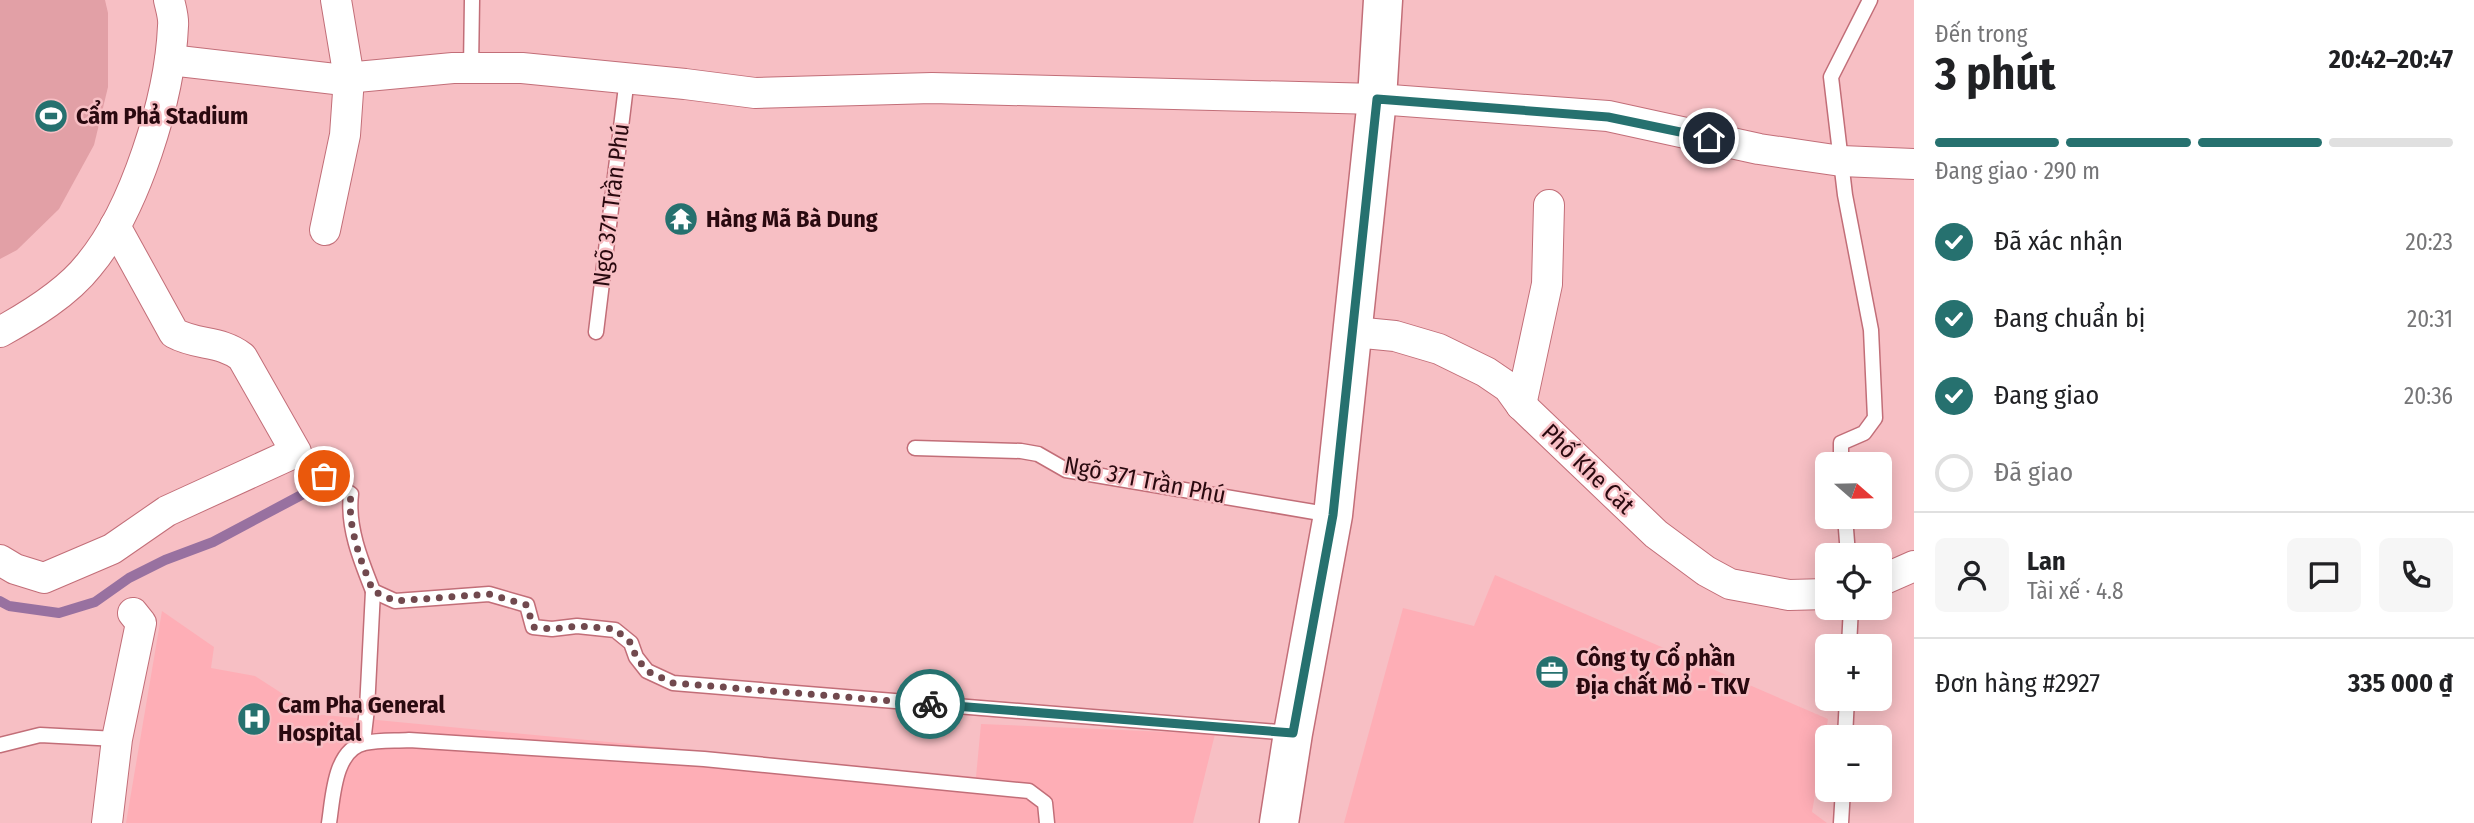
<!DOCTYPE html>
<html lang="vi">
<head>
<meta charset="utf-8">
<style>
	:root { --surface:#fff; --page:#f6f6f6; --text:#202124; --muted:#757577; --line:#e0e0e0; --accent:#26716f }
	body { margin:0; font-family:"Fira Sans Condensed",sans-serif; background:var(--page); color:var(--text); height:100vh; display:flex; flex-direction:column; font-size:26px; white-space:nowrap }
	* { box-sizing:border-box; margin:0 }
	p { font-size:23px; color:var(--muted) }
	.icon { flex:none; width:38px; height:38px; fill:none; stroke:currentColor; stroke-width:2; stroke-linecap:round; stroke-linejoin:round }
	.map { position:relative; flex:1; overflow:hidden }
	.panel { display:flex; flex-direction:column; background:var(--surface); width:560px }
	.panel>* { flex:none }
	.needle { width:46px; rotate:110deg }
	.buttons { position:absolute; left:1815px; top:452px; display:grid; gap:14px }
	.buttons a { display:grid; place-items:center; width:77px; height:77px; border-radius:10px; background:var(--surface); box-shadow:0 4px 18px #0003; font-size:35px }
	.pin { position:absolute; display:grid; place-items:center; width:60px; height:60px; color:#fff; margin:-30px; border:4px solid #fff; border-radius:50%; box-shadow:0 2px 7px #0007 }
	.courier { position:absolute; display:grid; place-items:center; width:70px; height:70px; margin:-35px; border:5px solid #26716f; border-radius:50%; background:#fff; color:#222; box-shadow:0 2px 9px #0007 }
	.summary em { font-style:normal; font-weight:700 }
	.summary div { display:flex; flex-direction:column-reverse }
	.summary { display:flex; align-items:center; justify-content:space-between; height:119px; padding:0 21px }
	h1 { font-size:46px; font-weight:700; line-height:52px }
	.bar { display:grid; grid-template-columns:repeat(4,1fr); gap:10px 7px; align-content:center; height:84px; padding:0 21px }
	.bar i { height:9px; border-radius:5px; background:var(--line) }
	.bar .on { background:var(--accent) }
	.bar p { grid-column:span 4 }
	.line { display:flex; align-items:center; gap:18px; padding:0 21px; border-top:2px solid var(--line) }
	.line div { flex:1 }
	.round { display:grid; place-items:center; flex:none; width:74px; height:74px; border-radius:10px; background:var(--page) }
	ol { padding:0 21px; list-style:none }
	li { display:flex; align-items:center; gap:21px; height:77px }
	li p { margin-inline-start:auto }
	li .icon { padding:7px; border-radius:50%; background:var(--accent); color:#fff; stroke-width:4 }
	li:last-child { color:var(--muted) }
	li i { width:38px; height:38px; border:4px solid var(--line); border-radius:50% }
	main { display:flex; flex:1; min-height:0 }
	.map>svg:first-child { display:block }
	.built { fill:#feaeb6 }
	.green { fill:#e2a0a6 }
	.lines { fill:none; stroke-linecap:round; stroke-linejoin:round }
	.stream { stroke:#9871a0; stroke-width:10 }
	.service-casing { stroke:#c26e78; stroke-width:17 }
	.minor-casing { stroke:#c26e78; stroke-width:32 }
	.primary-casing { stroke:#c26e78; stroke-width:41 }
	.service { stroke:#fff; stroke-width:14 }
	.minor { stroke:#fff; stroke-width:30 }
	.primary { stroke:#fff; stroke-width:38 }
	.done { stroke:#71494e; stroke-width:7; stroke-dasharray:0 12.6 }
	.route { stroke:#26716f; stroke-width:9 }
	.labels { text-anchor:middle; stroke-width:5; stroke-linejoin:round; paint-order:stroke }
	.poi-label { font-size:24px; font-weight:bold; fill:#29090f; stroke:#f7bfc4; text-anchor:start }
	.street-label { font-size:24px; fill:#29090f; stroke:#f7bfc4 }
</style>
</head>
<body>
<main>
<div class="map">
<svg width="1914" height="823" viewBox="0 0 1914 823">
	<rect width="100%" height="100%" fill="#f7bfc4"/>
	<!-- built -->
	<g class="built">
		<polygon points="1495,575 1828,719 1812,812 1827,823 1344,823 1403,608 1474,626"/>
		<polygon points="162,611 214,647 211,668 255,676 314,714 976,777 981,724 1215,734 1193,823 126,823"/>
	</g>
	<!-- green -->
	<polygon class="green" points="0,0 105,0 108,13 108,87 94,145 59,209 17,250 0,259"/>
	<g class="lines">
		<!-- stream -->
		<polyline class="stream" points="0,601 9,606 59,613 95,602 129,578 165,560 213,542 307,492"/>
		<!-- service casing -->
		<g class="service-casing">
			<g id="service">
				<polyline points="471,68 472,0"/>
				<polyline points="596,332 627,78"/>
				<polyline points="915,448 1021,451 1038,454 1066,470 1332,515"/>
				<path d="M296,452L324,476L351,494C347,527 361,561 373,591L395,601L489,594L527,605L533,627L552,629L577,626L615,630L631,643L636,657L647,671L673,683L1291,733"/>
				<polyline points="1841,464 1841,443 1864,433 1875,418 1871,330 1845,195 1831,77 1870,0"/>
				<polyline points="1845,516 1848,555"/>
				<polyline points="1849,646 1851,607"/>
				<polyline points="1845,737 1847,698"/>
				<polyline points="363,743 367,709 373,591"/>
				<polyline points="0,745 40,735 117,739"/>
				<path d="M329,823C333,798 334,749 365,743C379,740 395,741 409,740L704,759L1029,791L1045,803L1047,823"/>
				<polyline points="1841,823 1843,789"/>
			</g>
		</g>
		<!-- minor casing -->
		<g class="minor-casing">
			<g id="minor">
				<polyline points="170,60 335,79 453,68 522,68 685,84 755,93 932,88 1377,99 1608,116 1759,149 1841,161 1914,164"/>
				<polyline points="325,230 345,135 349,78 336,0"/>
				<path d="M0,332C31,315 67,293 89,265C135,210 170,98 173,26C174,18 171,9 169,0"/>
				<polyline points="1354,332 1395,336 1439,349 1486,372 1508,387 1521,405 1656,534 1706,571 1730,584 1789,595 1827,594"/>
				<polyline points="1521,405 1547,284 1549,205"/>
				<path d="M0,560L15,569L44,578L112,549L167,511L296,452L242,357C220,340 198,346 174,333L115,226"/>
				<polyline points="1880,581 1914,566"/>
				<polyline points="107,823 117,739 141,623 133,613"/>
			</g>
		</g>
		<!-- primary casing -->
		<g class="primary-casing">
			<polyline id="primary" points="1279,823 1293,733 1333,515 1377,99 1383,0"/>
		</g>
		<!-- service -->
		<use href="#service" class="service"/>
		<!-- minor -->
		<use href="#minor" class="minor"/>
		<!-- primary -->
		<use href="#primary" class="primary"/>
	</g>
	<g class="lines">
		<!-- done -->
		<path class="done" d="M324,476L351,494C347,527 361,561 373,591L395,601L489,594L527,605L533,627L552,629L577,626L615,629L631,643L636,657L647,671L673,683L930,704"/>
		<!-- route -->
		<polyline class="route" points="930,704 1293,733 1333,515 1377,99 1608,117 1709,138"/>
	</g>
	<!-- icons -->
	<defs>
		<g id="stadium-disc" transform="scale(1.75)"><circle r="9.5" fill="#26716f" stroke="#f7bfc4"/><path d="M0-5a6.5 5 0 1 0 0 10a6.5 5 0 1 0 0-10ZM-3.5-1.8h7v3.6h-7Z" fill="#fff"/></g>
		<g id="temple-disc" transform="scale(1.75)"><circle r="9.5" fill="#26716f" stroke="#f7bfc4"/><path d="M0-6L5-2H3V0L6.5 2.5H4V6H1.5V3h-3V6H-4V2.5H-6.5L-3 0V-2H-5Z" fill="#fff"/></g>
		<g id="office-disc" transform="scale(1.75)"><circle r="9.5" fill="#26716f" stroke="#f7bfc4"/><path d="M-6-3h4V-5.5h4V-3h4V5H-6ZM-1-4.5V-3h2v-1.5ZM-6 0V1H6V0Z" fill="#fff"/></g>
		<g id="hospital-disc" transform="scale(1.75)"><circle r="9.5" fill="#26716f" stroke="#f7bfc4"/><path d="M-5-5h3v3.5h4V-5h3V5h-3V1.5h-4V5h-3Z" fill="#fff"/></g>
	</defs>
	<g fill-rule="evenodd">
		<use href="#stadium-disc" x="51" y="116"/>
		<use href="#temple-disc" x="681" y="219"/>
		<use href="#office-disc" x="1552" y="672"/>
		<use href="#hospital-disc" x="254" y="719"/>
	</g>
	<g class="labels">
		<!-- poi labels -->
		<g class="poi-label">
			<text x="76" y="124">Cẩm Phả Stadium</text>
			<text x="706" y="227">Hàng Mã Bà Dung</text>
			<text x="1576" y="666">Công ty Cổ phần<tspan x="1576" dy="28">Địa chất Mỏ - TKV</tspan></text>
			<text x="278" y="713">Cam Pha General<tspan x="278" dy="28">Hospital</tspan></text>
		</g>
		<!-- street labels -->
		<g class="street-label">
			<text transform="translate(611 205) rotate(-83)" y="8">Ngõ 371 Trần Phú</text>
			<text transform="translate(1588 469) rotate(44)" y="8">Phố Khe Cát</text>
			<text transform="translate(1145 480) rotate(11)" y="8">Ngõ 371 Trần Phú</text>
		</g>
	</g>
</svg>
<div class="buttons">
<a><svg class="needle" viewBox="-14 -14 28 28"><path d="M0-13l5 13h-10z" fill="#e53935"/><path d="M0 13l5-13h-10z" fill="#757577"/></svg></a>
<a><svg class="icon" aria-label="locate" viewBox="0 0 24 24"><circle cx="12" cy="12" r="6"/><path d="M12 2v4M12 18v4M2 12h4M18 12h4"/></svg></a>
<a>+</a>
<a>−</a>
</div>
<div class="pin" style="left:324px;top:476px;background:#ea580c"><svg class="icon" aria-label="bag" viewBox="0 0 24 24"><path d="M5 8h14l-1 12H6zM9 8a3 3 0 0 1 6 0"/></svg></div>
<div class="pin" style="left:1709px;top:138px;background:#1f2937"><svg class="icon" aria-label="home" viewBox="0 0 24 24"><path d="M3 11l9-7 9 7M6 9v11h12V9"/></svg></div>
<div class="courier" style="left:930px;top:704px"><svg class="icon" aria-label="bike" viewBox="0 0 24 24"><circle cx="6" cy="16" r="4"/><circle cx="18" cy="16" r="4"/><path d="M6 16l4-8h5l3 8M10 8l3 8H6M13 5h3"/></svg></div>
</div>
<section class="panel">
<div class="summary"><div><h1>3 phút</h1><p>Đến trong</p></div><em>20:42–20:47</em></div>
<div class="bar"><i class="on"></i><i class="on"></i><i class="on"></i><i></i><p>Đang giao · 290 m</p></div>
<ol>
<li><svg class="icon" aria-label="check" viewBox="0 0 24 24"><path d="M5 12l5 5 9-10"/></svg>Đã xác nhận<p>20:23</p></li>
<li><svg class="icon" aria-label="check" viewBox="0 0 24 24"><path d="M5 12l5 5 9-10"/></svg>Đang chuẩn bị<p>20:31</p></li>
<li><svg class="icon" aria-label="check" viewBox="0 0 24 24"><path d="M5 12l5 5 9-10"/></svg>Đang giao<p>20:36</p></li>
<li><i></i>Đã giao</li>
</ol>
<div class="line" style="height:126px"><a class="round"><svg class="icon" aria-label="person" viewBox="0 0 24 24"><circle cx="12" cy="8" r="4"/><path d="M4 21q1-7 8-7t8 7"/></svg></a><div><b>Lan</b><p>Tài xế · 4.8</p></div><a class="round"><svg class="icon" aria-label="chat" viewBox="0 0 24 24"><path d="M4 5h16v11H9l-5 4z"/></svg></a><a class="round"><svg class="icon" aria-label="phone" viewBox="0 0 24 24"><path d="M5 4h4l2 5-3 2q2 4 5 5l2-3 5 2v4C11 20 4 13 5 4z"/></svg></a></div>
<div class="line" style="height:91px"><div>Đơn hàng #2927</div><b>335 000 ₫</b></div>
</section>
</main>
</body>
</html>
